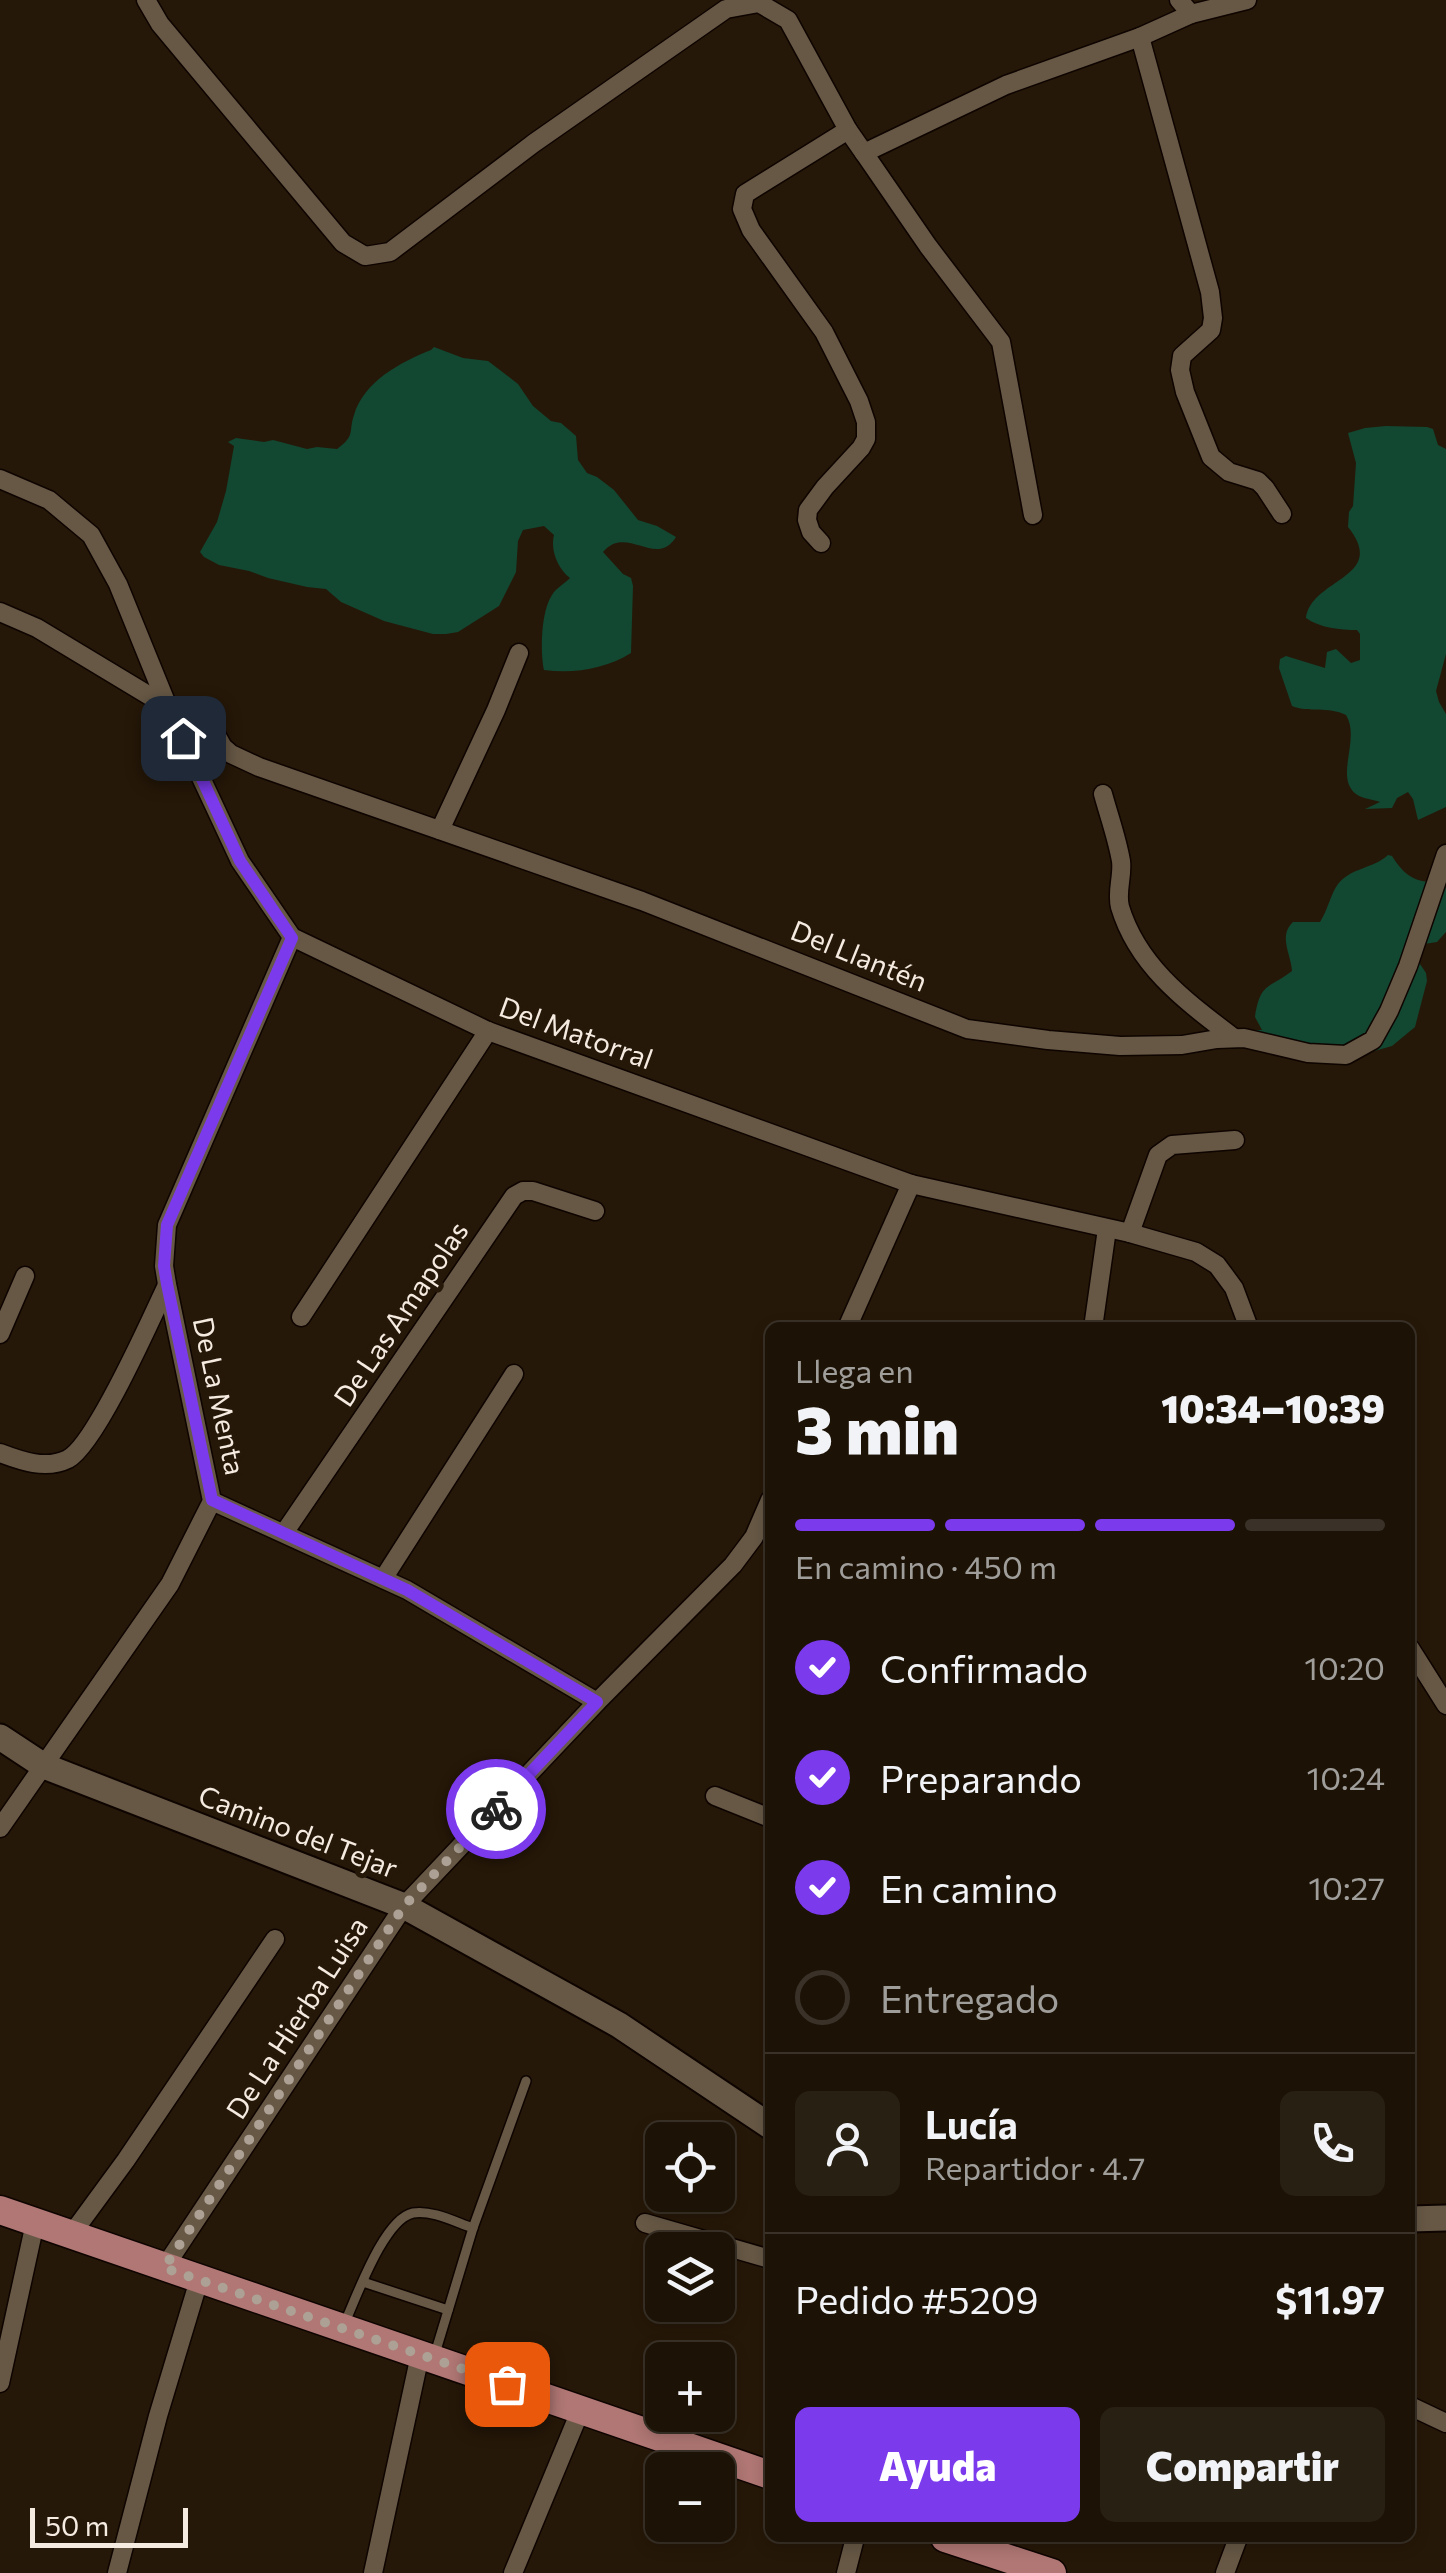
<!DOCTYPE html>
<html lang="es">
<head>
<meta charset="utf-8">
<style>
	:root { --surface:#1c1206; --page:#292014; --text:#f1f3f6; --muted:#a09e9b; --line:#3a3228; --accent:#7c3aed }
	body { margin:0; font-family:Commissioner,sans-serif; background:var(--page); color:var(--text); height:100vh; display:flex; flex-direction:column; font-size:38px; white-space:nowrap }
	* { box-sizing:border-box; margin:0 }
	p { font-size:32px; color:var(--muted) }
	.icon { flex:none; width:55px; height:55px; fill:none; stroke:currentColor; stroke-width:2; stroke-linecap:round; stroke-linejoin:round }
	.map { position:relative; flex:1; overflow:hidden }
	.side { position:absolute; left:765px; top:1322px; width:650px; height:1220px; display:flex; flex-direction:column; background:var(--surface); border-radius:15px; box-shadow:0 5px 15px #0003,0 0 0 2px var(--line) }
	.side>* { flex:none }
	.controls { position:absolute; left:645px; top:2122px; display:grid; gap:20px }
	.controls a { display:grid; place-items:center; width:90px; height:90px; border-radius:15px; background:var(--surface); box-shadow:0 5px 15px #0003,0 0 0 2px var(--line); font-size:50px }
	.scale { position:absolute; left:30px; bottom:25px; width:158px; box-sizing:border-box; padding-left:10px; border:5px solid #f5ebe1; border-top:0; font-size:28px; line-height:35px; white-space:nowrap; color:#f5ebe1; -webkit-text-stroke:8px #261808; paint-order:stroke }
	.pin { position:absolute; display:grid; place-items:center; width:85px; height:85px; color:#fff; margin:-42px; border-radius:20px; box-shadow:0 5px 15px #0006 }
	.courier { position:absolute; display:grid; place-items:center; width:100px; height:100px; margin:-50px; border:8px solid #7c3aed; border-radius:50%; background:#fff; color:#222; box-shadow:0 2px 12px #0007 }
	.summary em { font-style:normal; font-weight:800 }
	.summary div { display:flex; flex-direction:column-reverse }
	.summary { display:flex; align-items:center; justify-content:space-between; height:170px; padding:0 30px }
	h1 { font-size:65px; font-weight:800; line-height:75px }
	.bar { display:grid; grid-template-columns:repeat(4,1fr); gap:15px 10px; align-content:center; height:120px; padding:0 30px }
	.bar i { height:12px; border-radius:8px; background:var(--line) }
	.bar .selected { background:var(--accent) }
	.bar p { grid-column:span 4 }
	.line { display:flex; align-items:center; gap:25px; padding:0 30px; border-top:2px solid var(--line) }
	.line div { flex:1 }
	.round { display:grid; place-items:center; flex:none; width:105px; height:105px; border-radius:15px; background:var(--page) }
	ol { padding:0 30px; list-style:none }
	li { display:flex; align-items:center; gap:30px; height:110px }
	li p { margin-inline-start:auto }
	li .icon { padding:10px; border-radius:50%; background:var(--accent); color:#fff; stroke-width:4 }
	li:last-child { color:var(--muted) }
	li i { width:55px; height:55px; border:5px solid var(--line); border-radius:50% }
	.button { display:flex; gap:20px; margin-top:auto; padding:20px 30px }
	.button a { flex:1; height:115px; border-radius:15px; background:var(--accent); color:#fff; font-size:40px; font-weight:800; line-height:115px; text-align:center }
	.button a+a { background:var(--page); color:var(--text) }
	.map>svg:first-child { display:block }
	.green { fill:#124731 }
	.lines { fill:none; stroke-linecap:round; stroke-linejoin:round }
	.lane-casing { stroke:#0e0400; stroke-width:12 }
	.street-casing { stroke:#0e0400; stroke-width:21 }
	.secondary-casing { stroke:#0e0400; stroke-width:29 }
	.primary-casing { stroke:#0e0400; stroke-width:31 }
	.lane { stroke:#675845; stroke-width:9 }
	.street { stroke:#675845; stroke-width:18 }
	.secondary { stroke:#675845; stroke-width:25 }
	.primary { stroke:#b07774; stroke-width:28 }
	.done { stroke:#ada195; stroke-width:10; stroke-dasharray:0 18 }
	.route { stroke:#7c3aed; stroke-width:12 }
	.labels { text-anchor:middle; stroke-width:10; stroke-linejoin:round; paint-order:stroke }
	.street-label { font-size:28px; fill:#f5ebe1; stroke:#261808 }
</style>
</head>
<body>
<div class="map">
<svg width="1446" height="2573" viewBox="0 0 1446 2573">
	<rect width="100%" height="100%" fill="#261808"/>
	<!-- green -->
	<g class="green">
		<path d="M434,347L463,358L488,361L518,384L533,406L551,421L561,423L576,436L578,460L587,473L597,477L614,490L638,520L657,526L676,537C656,569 627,524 603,552L623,574L631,578L633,586L631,653C605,669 574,674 544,670C540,652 541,611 552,595C556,588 564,584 570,578C558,569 550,550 554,535L544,526L523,530L518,541L516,572L499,606L458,632L446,634H433L384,621L341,602L326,589L307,587L268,578L249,571L219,565L204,557L200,552L217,522L226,491L234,446L228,442L236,438L264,442L273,440L307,449L317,447L337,449C356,435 348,433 354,415C364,381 401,362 431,350Z"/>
		<path d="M1386,426L1427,427L1433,429L1438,445L1446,449V654L1436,691L1439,702L1446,714V807L1418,820L1413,799L1408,792L1397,798L1392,808L1365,809L1380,802C1372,799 1363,799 1356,794C1334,777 1361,739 1346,715C1328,706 1309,713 1292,706L1279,668L1280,659L1286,656L1325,668L1327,652L1336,649L1351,663L1360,660V634L1357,630C1340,630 1320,628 1306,618C1311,578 1389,578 1348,527L1349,512L1353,506L1356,463L1348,433L1365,428Z"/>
		<path d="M1388,855L1392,856C1402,872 1412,882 1433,882L1446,873V932L1437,942L1424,944L1416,958L1426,973L1427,981L1415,1027L1392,1046L1371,1052L1325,1049L1250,1030H1262L1255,1017C1260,982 1269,989 1292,971C1291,954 1278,936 1293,922H1320C1328,910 1330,895 1338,884C1352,867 1373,869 1388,855Z"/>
	</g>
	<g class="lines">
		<!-- lane casing -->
		<g class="lane-casing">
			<g id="lane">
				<polyline points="473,2228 526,2081"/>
				<polyline points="363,2282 448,2310"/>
				<path d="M345,2322C357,2296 384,2219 413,2213C433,2210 455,2222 473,2228L434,2357"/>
			</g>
		</g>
		<!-- street casing -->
		<g class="street-casing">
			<g id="street">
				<polyline points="146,0 160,24 343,243 365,256 390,252 534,143 726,9 759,3 788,20 848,130 864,153 1006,85 1140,37 1191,14"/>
				<polyline points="1179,0 1191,14 1247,0"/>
				<polyline points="1140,37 1210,292 1213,318 1211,330 1182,356 1180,370 1185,392 1211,457 1229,472 1258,481 1265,488 1282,514"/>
				<polyline points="864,153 928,246 1001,342 1033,515"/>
				<polyline points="0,479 49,500 91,535 118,584 168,707 212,727 223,747 231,754 259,767 642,901 967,1029 1048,1040 1120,1046 1182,1045 1217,1039 1244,1038 1308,1053 1346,1055 1373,1040 1389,1011 1408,966 1446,854"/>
				<polyline points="821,543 811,532 807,520 808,510 825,487 861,448 866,439 866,422 859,401 824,332 751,230 742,209 745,194 848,130"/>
				<polyline points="0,612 37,628 168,707 240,861 292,937 488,1031 911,1184 1130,1233 1196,1252 1217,1265 1234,1288 1249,1328"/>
				<path d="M1103,794C1109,816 1117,838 1121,861C1123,876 1116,892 1120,907C1138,967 1187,1002 1234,1038"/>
				<polyline points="440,830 496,710 519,653"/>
				<polyline points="1130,1233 1158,1155 1172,1145 1235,1140"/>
				<polyline points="301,1317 488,1031"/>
				<polyline points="847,1328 911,1184"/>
				<polyline points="1093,1328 1107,1229"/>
				<polyline points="0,1334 25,1276"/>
				<path d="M0,1453C21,1461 46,1470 68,1459C96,1444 151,1319 167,1285"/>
				<polyline points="212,1501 407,1590 597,1702"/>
				<polyline points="284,1533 514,1196 523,1191 533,1191 595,1211"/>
				<polyline points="383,1579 514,1374"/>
				<polyline points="1410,1648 1446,1705"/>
				<polyline points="715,1796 770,1818"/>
				<polyline points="0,1828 170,1584 212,1501 167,1284 164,1266 167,1225 292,937"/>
				<polyline points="645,2223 770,2259"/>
				<polyline points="71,2235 126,2160 275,1939"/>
				<polyline points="164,2268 404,1906 597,1702 733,1565 754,1537 770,1500"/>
				<polyline points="0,2383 35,2223"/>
				<polyline points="1410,2406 1446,2423"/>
				<polyline points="117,2573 158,2416 199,2280"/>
				<polyline points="373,2573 420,2355"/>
				<polyline points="513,2573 581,2409"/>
				<polyline points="846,2573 855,2538"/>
				<polyline points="1225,2573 1238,2538"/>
			</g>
		</g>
		<!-- secondary casing -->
		<g class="secondary-casing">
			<g id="secondary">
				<polyline points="0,1737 44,1766 404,1906 619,2025 770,2126"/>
				<polyline points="1410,2219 1446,2218"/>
			</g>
		</g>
		<!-- primary casing -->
		<g class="primary-casing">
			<g id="primary">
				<polyline points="0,2210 770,2475"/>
				<polyline points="945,2538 1052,2573"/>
			</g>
		</g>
		<!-- lane -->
		<use href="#lane" class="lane"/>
		<!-- street -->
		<use href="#street" class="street"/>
		<!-- secondary -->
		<use href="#secondary" class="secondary"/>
		<!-- primary -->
		<use href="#primary" class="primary"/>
	</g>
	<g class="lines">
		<!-- done -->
		<polyline class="done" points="496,1809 404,1906 164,2268 507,2384"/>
		<!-- route -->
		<polyline class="route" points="183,738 240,861 292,938 167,1225 164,1266 167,1284 212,1500 407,1590 597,1702 496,1809"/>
	</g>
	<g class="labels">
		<!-- street labels -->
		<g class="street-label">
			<text transform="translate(859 956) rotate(22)" y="10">Del Llantén</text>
			<text transform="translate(576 1033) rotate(20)" y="10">Del Matorral</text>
			<text transform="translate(401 1314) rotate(-56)" y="10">De Las Amapolas</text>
			<text transform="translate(219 1396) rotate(78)" y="10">De La Menta</text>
			<text transform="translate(298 1832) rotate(21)" y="10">Camino del Tejar</text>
			<text transform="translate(297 2018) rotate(-57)" y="10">De La Hierba Luisa</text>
		</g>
	</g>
</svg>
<div class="controls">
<a><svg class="icon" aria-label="locate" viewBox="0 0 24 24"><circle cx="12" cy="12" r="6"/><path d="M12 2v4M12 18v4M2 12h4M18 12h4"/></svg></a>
<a><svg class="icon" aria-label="layers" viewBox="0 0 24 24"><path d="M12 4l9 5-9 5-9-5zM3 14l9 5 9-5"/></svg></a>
<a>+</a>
<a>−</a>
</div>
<div class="scale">50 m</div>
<div class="pin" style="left:507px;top:2384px;background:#ea580c"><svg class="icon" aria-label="bag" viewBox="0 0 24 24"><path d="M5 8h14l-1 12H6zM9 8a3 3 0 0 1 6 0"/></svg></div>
<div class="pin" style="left:183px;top:738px;background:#1f2937"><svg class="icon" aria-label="home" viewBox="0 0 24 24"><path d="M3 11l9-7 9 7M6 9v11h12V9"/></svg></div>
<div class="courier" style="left:496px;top:1809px"><svg class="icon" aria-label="bike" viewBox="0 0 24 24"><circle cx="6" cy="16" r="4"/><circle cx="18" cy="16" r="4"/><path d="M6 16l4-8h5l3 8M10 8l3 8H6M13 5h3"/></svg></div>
<section class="side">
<div class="summary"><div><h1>3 min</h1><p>Llega en</p></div><em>10:34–10:39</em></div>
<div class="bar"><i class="selected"></i><i class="selected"></i><i class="selected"></i><i></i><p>En camino · 450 m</p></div>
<ol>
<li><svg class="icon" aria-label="check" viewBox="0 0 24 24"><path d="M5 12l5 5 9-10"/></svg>Confirmado<p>10:20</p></li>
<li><svg class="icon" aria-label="check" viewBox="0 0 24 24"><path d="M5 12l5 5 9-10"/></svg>Preparando<p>10:24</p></li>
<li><svg class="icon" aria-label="check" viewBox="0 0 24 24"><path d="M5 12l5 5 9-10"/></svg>En camino<p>10:27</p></li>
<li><i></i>Entregado</li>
</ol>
<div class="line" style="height:180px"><a class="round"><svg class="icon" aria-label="person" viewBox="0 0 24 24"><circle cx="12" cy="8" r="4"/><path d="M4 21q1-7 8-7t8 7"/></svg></a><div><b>Lucía</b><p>Repartidor · 4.7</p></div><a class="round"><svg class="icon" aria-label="phone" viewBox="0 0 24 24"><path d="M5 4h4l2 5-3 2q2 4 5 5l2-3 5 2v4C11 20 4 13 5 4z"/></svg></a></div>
<div class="line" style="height:130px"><div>Pedido #5209</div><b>$11.97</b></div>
<div class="button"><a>Ayuda</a><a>Compartir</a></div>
</section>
</div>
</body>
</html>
